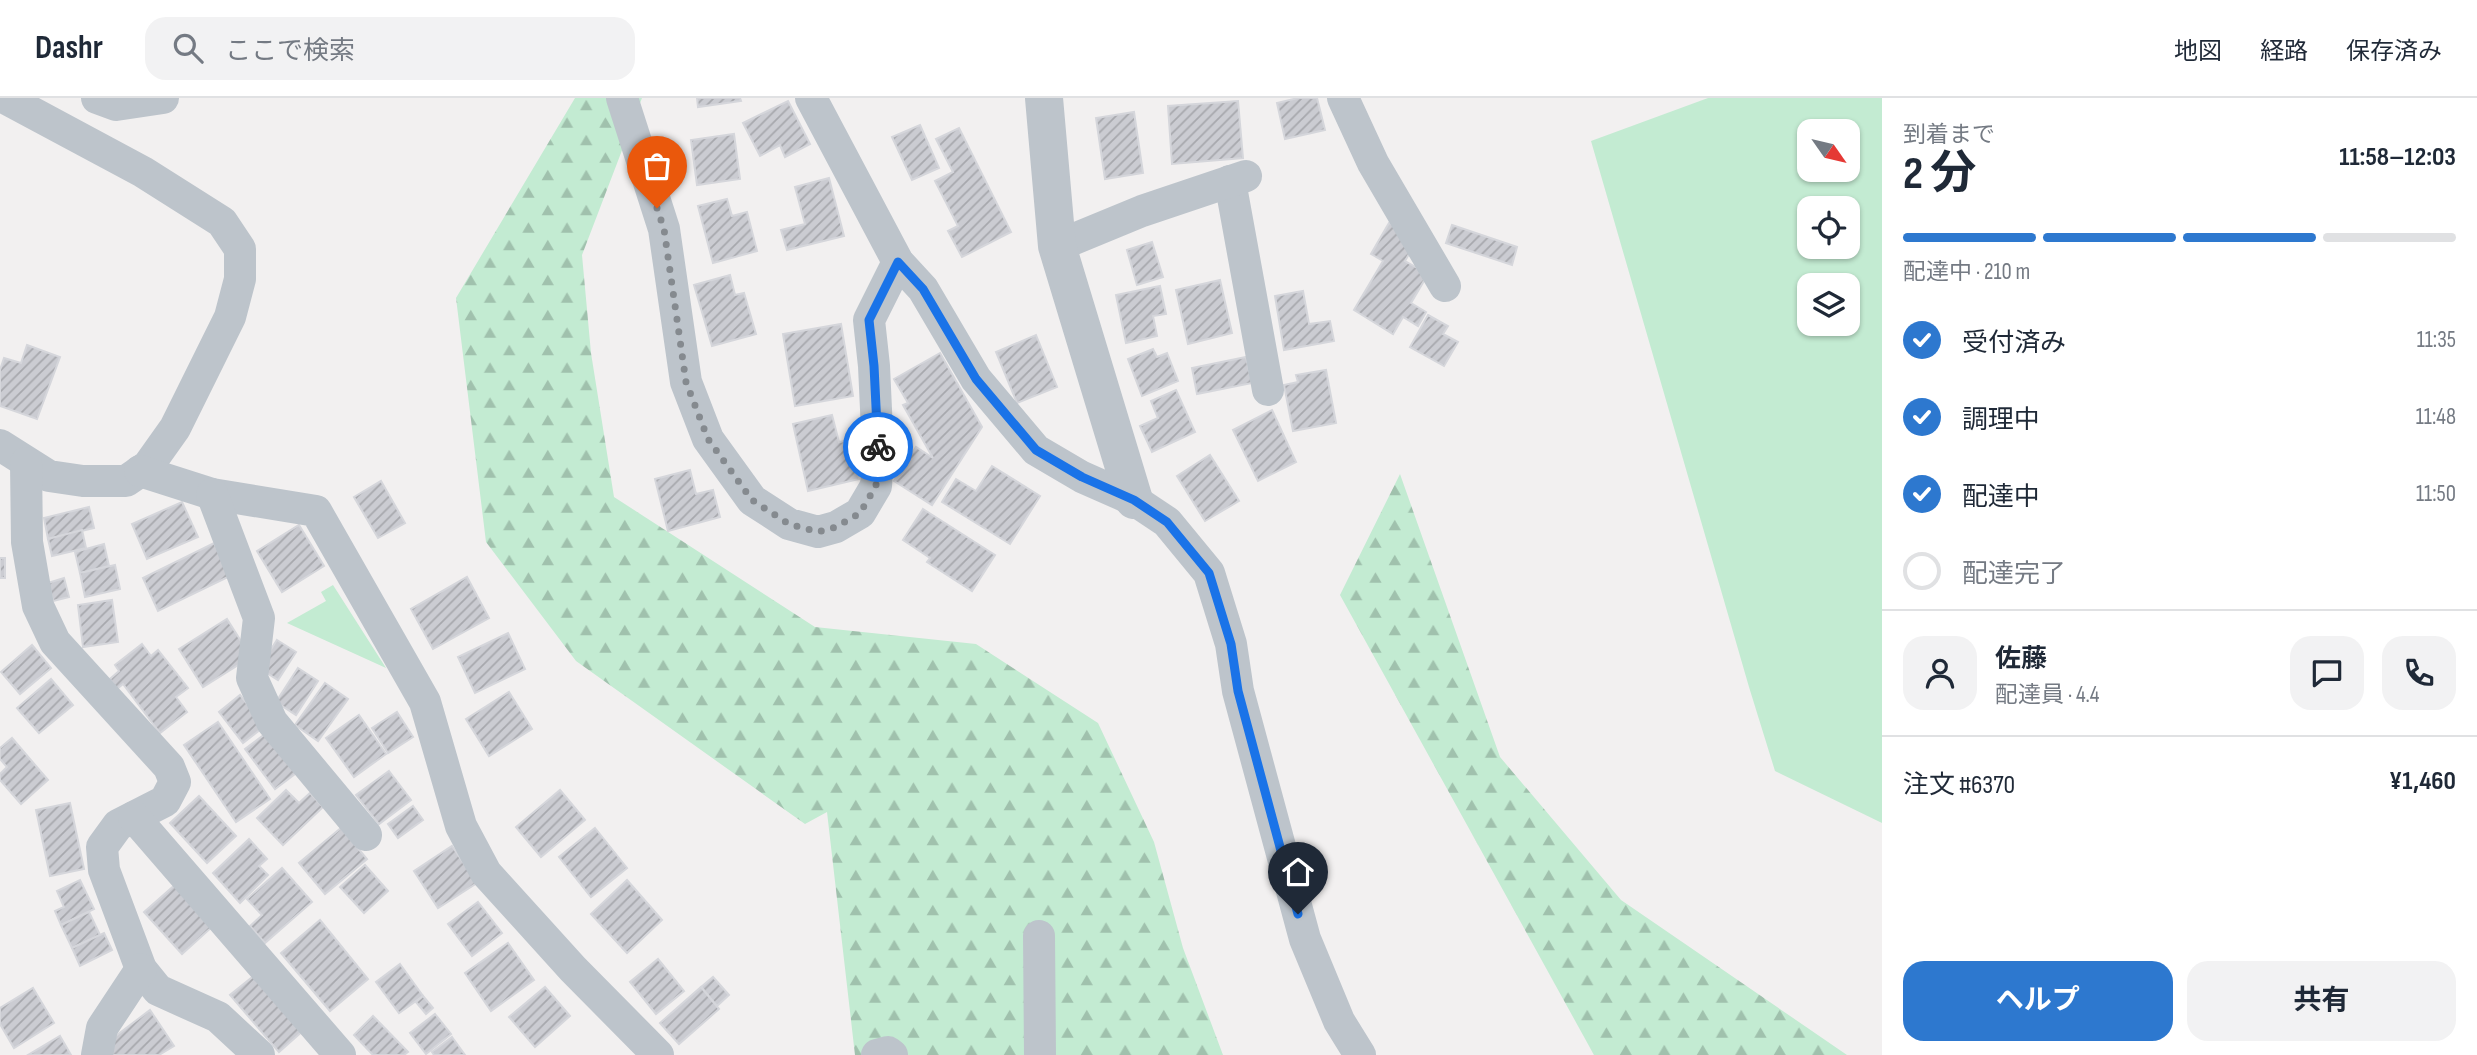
<!DOCTYPE html>
<html lang="ja">
<head>
<meta charset="utf-8">
<style>
	:root { --surface:#fff; --page:#f2f2f3; --text:#1f2937; --muted:#747a83; --line:#e0e1e3; --accent:#2d78cf }
	body { margin:0; font-family:"Sofia Sans Condensed","Noto Sans JP",sans-serif; background:var(--page); color:var(--text); height:100vh; display:flex; flex-direction:column; font-size:26px; white-space:nowrap }
	* { box-sizing:border-box; margin:0 }
	p { font-size:23px; color:var(--muted) }
	.icon { flex:none; width:38px; height:38px; fill:none; stroke:currentColor; stroke-width:2; stroke-linecap:round; stroke-linejoin:round }
	.map { position:relative; flex:1; overflow:hidden }
	.drawer { display:flex; flex-direction:column; background:var(--surface); width:595px }
	.drawer>* { flex:none }
	.needle { width:46px; rotate:124deg }
	.buttons { position:absolute; left:1797px; top:21px; display:grid; gap:14px }
	.buttons a { display:grid; place-items:center; width:63px; height:63px; border-radius:14px; background:var(--surface); box-shadow:0 2px 5px #0004; font-size:35px }
	.pin { position:absolute; display:grid; place-items:center; width:60px; height:60px; color:#fff; margin:-72px -30px; border-radius:50% 50% 50% 0; rotate:-45deg; box-shadow:0 0 7px #0007 }
	.pin .icon { rotate:45deg }
	.courier { position:absolute; display:grid; place-items:center; width:70px; height:70px; margin:-35px; border:5px solid #1a73e8; border-radius:50%; background:#fff; color:#222; box-shadow:0 2px 9px #0007 }
	.summary em { font-style:normal; font-weight:700 }
	.summary div { display:flex; flex-direction:column-reverse }
	.summary { display:flex; align-items:center; justify-content:space-between; height:119px; padding:0 21px }
	h1 { font-size:46px; font-weight:700; line-height:52px }
	.bar { display:grid; grid-template-columns:repeat(4,1fr); gap:10px 7px; align-content:center; height:84px; padding:0 21px }
	.bar i { height:9px; border-radius:5px; background:var(--line) }
	.bar .active { background:var(--accent) }
	.bar p { grid-column:span 4 }
	.line { display:flex; align-items:center; gap:18px; padding:0 21px; border-top:2px solid var(--line) }
	.line div { flex:1 }
	.round { display:grid; place-items:center; flex:none; width:74px; height:74px; border-radius:21px; background:var(--page) }
	ol { padding:0 21px; list-style:none }
	li { display:flex; align-items:center; gap:21px; height:77px }
	li p { margin-inline-start:auto }
	li .icon { padding:7px; border-radius:50%; background:var(--accent); color:#fff; stroke-width:4 }
	li:last-child { color:var(--muted) }
	li i { width:38px; height:38px; border:4px solid var(--line); border-radius:50% }
	.cta { display:flex; gap:14px; margin-top:auto; padding:14px 21px }
	.cta a { flex:1; height:80px; border-radius:21px; background:var(--accent); color:#fff; font-size:28px; font-weight:700; line-height:80px; text-align:center }
	.cta a+a { background:var(--page); color:var(--text) }
	header { display:flex; align-items:center; gap:42px; box-sizing:border-box; height:98px; padding:0 35px; background:var(--surface); border-bottom:2px solid var(--line) }
	header strong { font-size:33px }
	nav { display:flex; gap:38px; margin-inline-start:auto; font-size:24px }
	.search { width:490px; height:63px; background:var(--page); display:flex; align-items:center; gap:18px; box-sizing:border-box; padding:0 24px; border-radius:21px; color:var(--muted); font-size:26px }
	main { display:flex; flex:1; min-height:0 }
	.map>svg:first-child { display:block }
	.forest { fill:url(#forest-firs) }
	.green { fill:#c3ebd2; fill-rule:evenodd }
	.building { fill:url(#building-hatch); stroke:#d5d6db; stroke-width:2 }
	.lines { fill:none; stroke-linecap:round; stroke-linejoin:round }
	.minor { stroke:#bdc4cb; stroke-width:32 }
	.tertiary { stroke:#bdc4cb; stroke-width:38 }
	.done { stroke:#858a8f; stroke-width:7; stroke-dasharray:0 12.6 }
	.route { stroke:#1a73e8; stroke-width:9 }
</style>
</head>
<body>
<header>
<strong>Dashr</strong>
<div class="search"><svg class="icon" aria-label="search" viewBox="0 0 24 24"><circle cx="10" cy="10" r="6"/><path d="M15 15l6 6"/></svg>ここで検索</div>
<nav><a>地図</a><a>経路</a><a>保存済み</a></nav>
</header>
<main>
<div class="map">
<svg width="1882" height="957" viewBox="0 0 1882 957">
	<defs>
		<pattern id="forest-firs" width="22" height="20" patternUnits="userSpaceOnUse" patternTransform="scale(1.75)"><rect width="22" height="20" fill="#c3ebd2"/><path d="M5 1l3.5 6h-7zM16 11l3.5 6h-7z" fill="#a0c1ad"/></pattern>
		<pattern id="building-hatch" width="6" height="6" patternUnits="userSpaceOnUse" patternTransform="scale(1.75)"><rect width="6" height="6" fill="#cbccd2"/><path d="M-1 1l2-2M0 6l6-6M5 7l2-2" fill="none" stroke="#a7a8ad"/></pattern>
	</defs>
	<rect width="100%" height="100%" fill="#f2f0f0"/>
	<!-- forest -->
	<g class="forest">
		<polygon points="575,0 642,0 582,157 591,255 614,399 815,529 976,546 1098,625 1154,744 1183,850 1223,957 855,957 827,714 805,726 576,563 486,444 456,200"/>
		<polygon points="1400,376 1500,659 1621,802 1847,957 1594,957 1340,497"/>
	</g>
	<!-- green -->
	<g class="green">
		<path d="M1708,0H1882V725L1775,673L1749,589L1591,43ZM1810,33H1848V72H1810ZM1810,110H1848V149H1810ZM1810,187H1848V226H1810Z"/>
		<polygon points="333,487 386,570 287,525 326,503 321,494"/>
	</g>
	<!-- building -->
	<g class="building">
		<polygon points="697,0 740,0 741,3 698,9"/>
		<polygon points="1298,0 1317,0 1325,32 1285,41 1277,5"/>
		<polygon points="788,3 810,46 785,59 780,47 760,58 743,25"/>
		<polygon points="1238,3 1243,60 1172,66 1168,8"/>
		<polygon points="1134,14 1143,75 1105,81 1096,20"/>
		<polygon points="920,27 939,70 912,82 892,39"/>
		<polygon points="959,30 1011,134 962,159 948,133 958,128 935,83 953,74 936,41"/>
		<polygon points="734,36 740,81 697,87 691,42"/>
		<polygon points="829,80 844,138 787,152 781,132 805,126 795,89"/>
		<polygon points="727,101 732,118 747,114 757,153 713,165 698,108"/>
		<polygon points="1389,125 1405,135 1413,149 1405,163 1428,176 1411,205 1426,214 1418,228 1403,219 1393,236 1354,212 1383,163 1371,156"/>
		<polygon points="1452,127 1517,149 1512,167 1446,145"/>
		<polygon points="1152,144 1163,179 1137,187 1127,152"/>
		<polygon points="730,177 735,197 744,195 756,236 712,248 694,187"/>
		<polygon points="1220,182 1232,235 1188,246 1176,192"/>
		<polygon points="1160,188 1166,216 1153,218 1157,238 1126,245 1116,197"/>
		<polygon points="1303,193 1309,226 1330,223 1334,243 1284,252 1275,198"/>
		<polygon points="1428,217 1448,228 1443,236 1458,244 1444,268 1410,249"/>
		<polygon points="841,226 853,298 795,308 783,236"/>
		<polygon points="1036,237 1057,289 1017,305 996,254"/>
		<polygon points="27,247 60,259 37,321 0,308 0,272 4,260 21,265"/>
		<polygon points="1153,251 1157,259 1167,255 1178,283 1142,298 1128,261"/>
		<polygon points="940,255 982,329 932,407 894,383 916,349 933,360 903,307 908,305 894,281"/>
		<polygon points="1246,259 1252,285 1197,296 1192,270"/>
		<polygon points="1326,272 1336,325 1293,333 1284,287 1298,284 1296,277"/>
		<polygon points="1176,292 1195,334 1152,354 1140,328 1158,320 1151,303"/>
		<polygon points="1272,312 1296,364 1258,383 1233,332"/>
		<polygon points="832,317 839,344 850,342 859,381 808,393 793,326"/>
		<polygon points="1210,357 1239,403 1205,423 1177,378"/>
		<polygon points="992,368 1040,398 1010,446 942,404 956,381 976,393"/>
		<polygon points="690,372 696,396 713,392 720,419 668,433 655,381"/>
		<polygon points="381,383 405,425 378,440 354,399"/>
		<polygon points="182,404 198,439 147,461 132,426"/>
		<polygon points="89,409 94,430 48,441 44,420"/>
		<polygon points="923,411 995,457 972,493 927,464 930,460 903,442"/>
		<polygon points="299,427 324,468 282,494 257,453"/>
		<polygon points="82,432 86,450 52,458 48,441"/>
		<polygon points="214,445 230,478 158,513 143,480"/>
		<polygon points="104,446 109,468 80,475 75,454"/>
		<rect x="0" y="460" width="5" height="20"/>
		<polygon points="115,467 120,491 85,499 80,475"/>
		<polygon points="467,479 489,520 433,551 411,511"/>
		<polygon points="64,480 69,499 53,503 48,485"/>
		<polygon points="112,502 118,544 83,549 78,507"/>
		<polygon points="227,521 251,559 203,589 179,551"/>
		<polygon points="508,535 525,571 475,595 458,559"/>
		<polygon points="277,542 296,554 278,582 259,570"/>
		<polygon points="142,546 151,558 158,552 188,590 176,599 187,614 160,635 123,586 117,591 110,581 119,573 115,567"/>
		<polygon points="32,547 51,570 20,596 1,574"/>
		<polygon points="298,570 318,583 296,617 276,604"/>
		<polygon points="51,581 73,607 39,635 17,610"/>
		<polygon points="325,585 348,601 318,643 295,627"/>
		<polygon points="509,594 532,631 489,658 466,621"/>
		<polygon points="240,597 265,628 243,645 219,614"/>
		<polygon points="397,614 413,639 388,655 372,630"/>
		<polygon points="359,617 386,656 354,679 326,640"/>
		<polygon points="218,624 270,701 236,724 184,647"/>
		<polygon points="269,633 299,673 275,691 245,651"/>
		<polygon points="12,640 48,682 21,706 0,682 0,676 7,669 0,661 0,650"/>
		<polygon points="389,673 411,702 379,726 356,697"/>
		<polygon points="286,692 299,705 310,695 323,709 283,747 257,720"/>
		<polygon points="560,692 585,722 541,759 516,729"/>
		<polygon points="199,698 236,738 207,765 170,725"/>
		<polygon points="70,705 84,771 50,778 36,712"/>
		<polygon points="413,708 423,722 398,740 388,726"/>
		<polygon points="341,730 367,761 325,796 299,765"/>
		<polygon points="595,730 627,770 591,799 559,759"/>
		<polygon points="249,741 267,761 259,768 268,777 240,805 213,775"/>
		<polygon points="452,748 477,785 438,810 414,773"/>
		<polygon points="365,767 388,793 364,815 340,789"/>
		<polygon points="282,770 312,804 265,845 250,828 262,817 247,801"/>
		<polygon points="80,782 94,811 61,827 55,813 64,809 57,793"/>
		<polygon points="627,782 662,822 627,855 591,816"/>
		<polygon points="176,786 213,828 182,856 144,814"/>
		<polygon points="478,804 502,835 472,858 448,826"/>
		<polygon points="89,814 100,837 72,850 61,827"/>
		<polygon points="320,822 368,881 330,913 281,855"/>
		<polygon points="104,835 112,852 80,868 72,850"/>
		<polygon points="508,845 534,882 491,913 465,875"/>
		<polygon points="658,861 684,893 656,916 630,884"/>
		<polygon points="400,866 423,898 399,915 376,884"/>
		<polygon points="256,876 304,932 279,954 230,897"/>
		<polygon points="713,879 729,897 717,908 701,889"/>
		<polygon points="545,889 570,918 535,949 509,919"/>
		<polygon points="701,889 719,911 679,946 660,925"/>
		<polygon points="33,890 54,925 14,950 0,926 0,910"/>
		<polygon points="423,898 433,910 426,916 416,904"/>
		<polygon points="150,912 174,948 159,957 106,957 109,943"/>
		<polygon points="435,916 451,936 426,956 410,935"/>
		<polygon points="373,918 408,954 404,957 373,957 354,937"/>
		<polygon points="60,938 71,957 28,957"/>
		<polygon points="452,939 465,957 434,957 432,954"/>
	</g>
	<g class="lines">
		<!-- minor -->
		<g class="minor">
			<polyline points="97,0 116,7 163,0"/>
			<polyline points="622,0 664,131 686,284 708,341 752,402 789,426 818,434 836,429 860,415 876,388 878,355 874,268 869,222 898,164"/>
			<polyline points="811,0 898,164 923,191 976,281 1036,352 1082,379 1134,402 1167,424 1209,475 1231,546 1238,593 1305,841 1339,923 1360,957"/>
			<polyline points="1343,0 1373,65 1445,188"/>
			<polyline points="1230,83 1268,292"/>
			<polyline points="1057,148 1142,113 1246,78"/>
			<polyline points="0,347 49,378 83,383 126,383 148,368 175,330 230,219 240,181 240,151 222,124 143,74 5,0"/>
			<polyline points="26,365 27,444 38,508 55,544 169,669 175,684 165,703 118,727 102,749 104,772 141,871 158,892 218,919 259,957"/>
			<polyline points="140,373 212,396 316,413 425,604 461,728 486,775 573,871 658,957"/>
			<polyline points="212,396 259,520 252,580 272,624 366,737"/>
			<polyline points="134,719 340,957"/>
			<polyline points="1039,838 1040,957"/>
			<polyline points="97,957 102,930 141,871"/>
			<polyline points="877,957 888,954 892,957"/>
		</g>
		<!-- tertiary -->
		<polyline class="tertiary" points="1044,0 1057,148 1134,402"/>
	</g>
	<g class="lines">
		<!-- done -->
		<polyline class="done" points="657,110 664,131 686,284 708,341 752,402 789,426 818,434 836,429 860,415 876,388 878,349"/>
		<!-- route -->
		<polyline class="route" points="878,349 874,268 869,222 898,164 923,191 976,281 1036,352 1082,379 1134,402 1167,424 1209,475 1231,546 1238,593 1298,816"/>
	</g>
</svg>
<div class="buttons">
<a><svg class="needle" viewBox="-14 -14 28 28"><path d="M0-13l5 13h-10z" fill="#e53935"/><path d="M0 13l5-13h-10z" fill="#747a83"/></svg></a>
<a><svg class="icon" aria-label="locate" viewBox="0 0 24 24"><circle cx="12" cy="12" r="6"/><path d="M12 2v4M12 18v4M2 12h4M18 12h4"/></svg></a>
<a><svg class="icon" aria-label="layers" viewBox="0 0 24 24"><path d="M12 4l9 5-9 5-9-5zM3 14l9 5 9-5"/></svg></a>
</div>
<div class="pin" style="left:657px;top:110px;background:#ea580c"><svg class="icon" aria-label="bag" viewBox="0 0 24 24"><path d="M5 8h14l-1 12H6zM9 8a3 3 0 0 1 6 0"/></svg></div>
<div class="pin" style="left:1298px;top:816px;background:#1f2937"><svg class="icon" aria-label="home" viewBox="0 0 24 24"><path d="M3 11l9-7 9 7M6 9v11h12V9"/></svg></div>
<div class="courier" style="left:878px;top:349px"><svg class="icon" aria-label="bike" viewBox="0 0 24 24"><circle cx="6" cy="16" r="4"/><circle cx="18" cy="16" r="4"/><path d="M6 16l4-8h5l3 8M10 8l3 8H6M13 5h3"/></svg></div>
</div>
<section class="drawer">
<div class="summary"><div><h1>2 分</h1><p>到着まで</p></div><em>11:58–12:03</em></div>
<div class="bar"><i class="active"></i><i class="active"></i><i class="active"></i><i></i><p>配達中 · 210 m</p></div>
<ol>
<li><svg class="icon" aria-label="check" viewBox="0 0 24 24"><path d="M5 12l5 5 9-10"/></svg>受付済み<p>11:35</p></li>
<li><svg class="icon" aria-label="check" viewBox="0 0 24 24"><path d="M5 12l5 5 9-10"/></svg>調理中<p>11:48</p></li>
<li><svg class="icon" aria-label="check" viewBox="0 0 24 24"><path d="M5 12l5 5 9-10"/></svg>配達中<p>11:50</p></li>
<li><i></i>配達完了</li>
</ol>
<div class="line" style="height:126px"><a class="round"><svg class="icon" aria-label="person" viewBox="0 0 24 24"><circle cx="12" cy="8" r="4"/><path d="M4 21q1-7 8-7t8 7"/></svg></a><div><b>佐藤</b><p>配達員 · 4.4</p></div><a class="round"><svg class="icon" aria-label="chat" viewBox="0 0 24 24"><path d="M4 5h16v11H9l-5 4z"/></svg></a><a class="round"><svg class="icon" aria-label="phone" viewBox="0 0 24 24"><path d="M5 4h4l2 5-3 2q2 4 5 5l2-3 5 2v4C11 20 4 13 5 4z"/></svg></a></div>
<div class="line" style="height:91px"><div>注文 #6370</div><b>¥1,460</b></div>
<div class="cta"><a>ヘルプ</a><a>共有</a></div>
</section>
</main>
</body>
</html>
